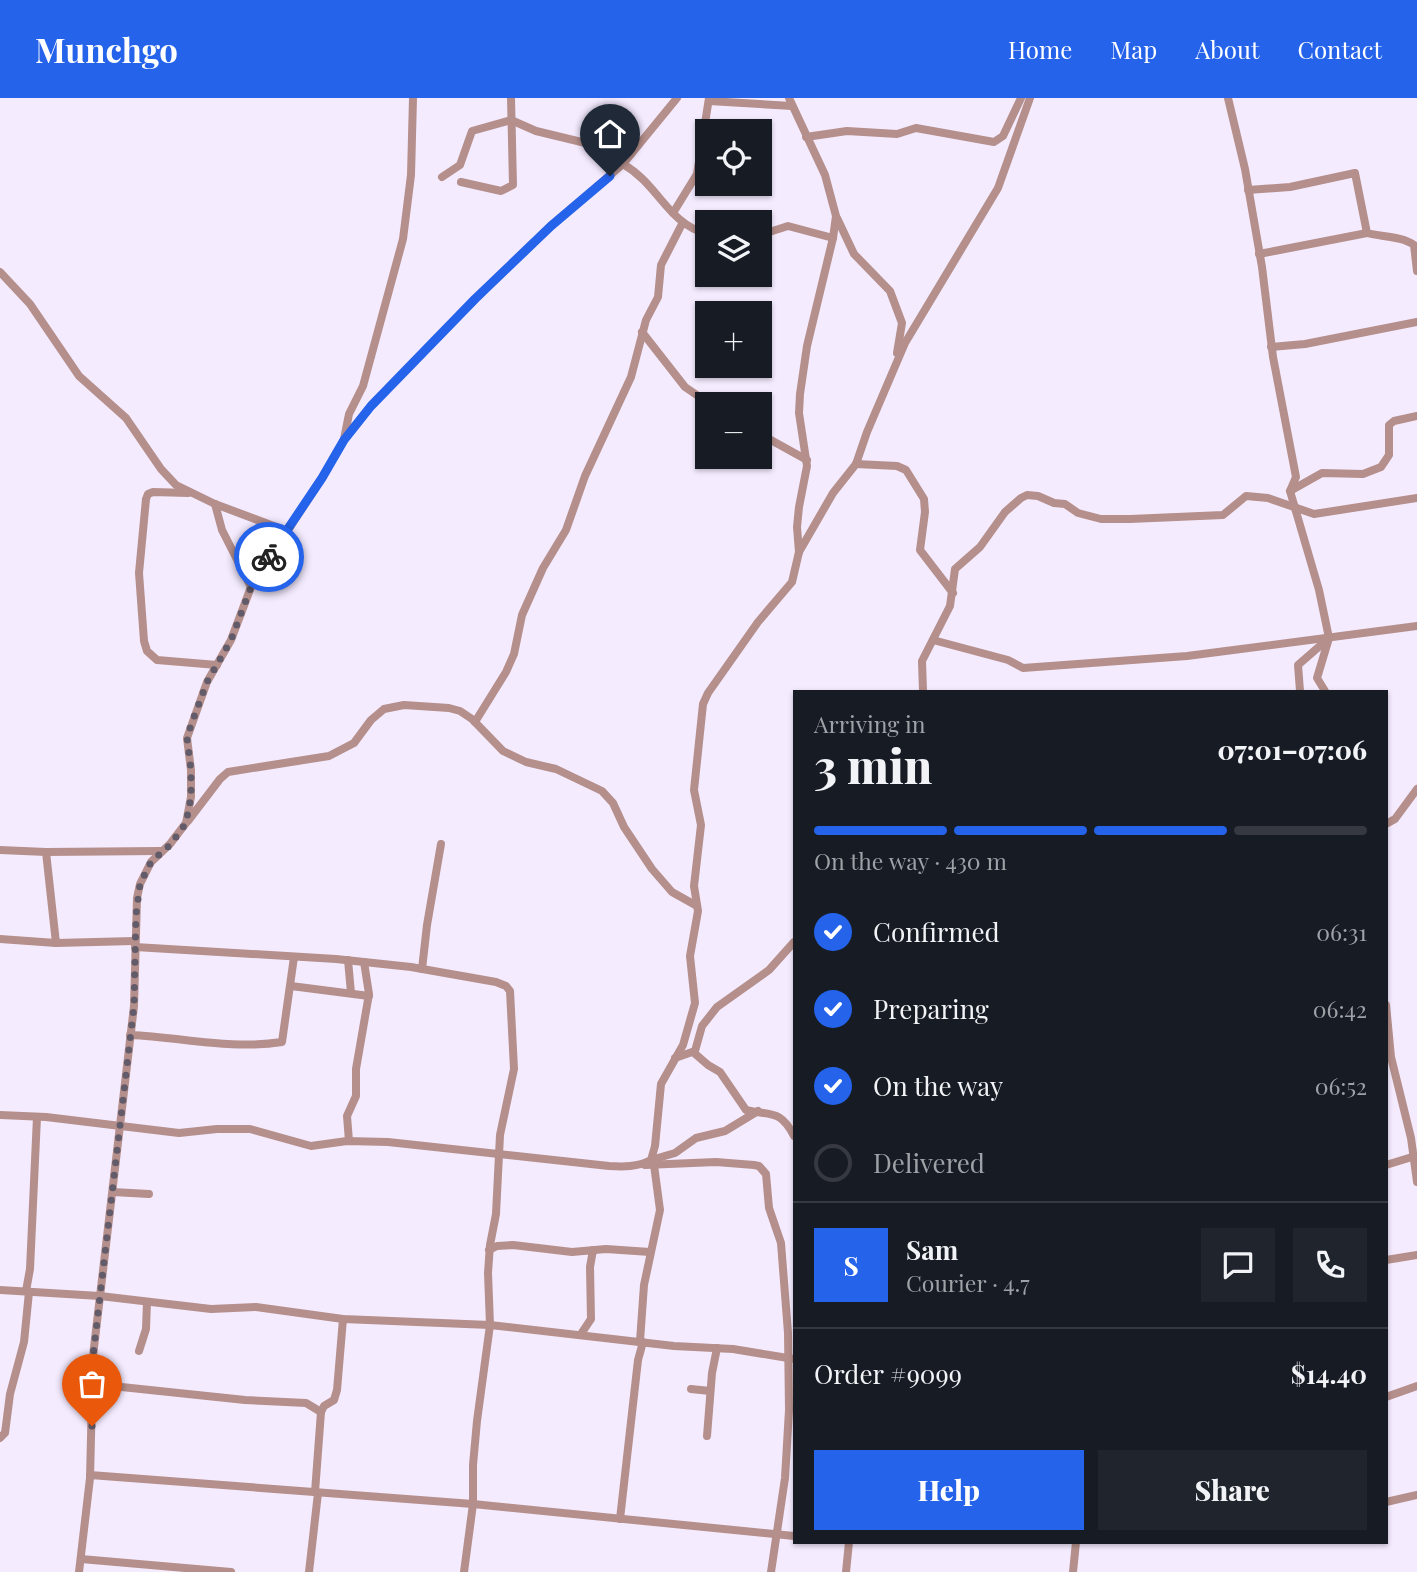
<!DOCTYPE html>
<html lang="en">
<head>
<meta charset="utf-8">
<style>
	:root { --surface:#171b24; --page:#20242c; --text:#f1f3f6; --muted:#9ea1a6; --line:#363941; --accent:#2563eb }
	body { margin:0; font-family:"Playfair Display",serif; background:var(--page); color:var(--text); height:100vh; display:flex; flex-direction:column; font-size:26px; white-space:nowrap }
	* { box-sizing:border-box; margin:0 }
	p { font-size:23px; color:var(--muted) }
	.icon { flex:none; width:38px; height:38px; fill:none; stroke:currentColor; stroke-width:2; stroke-linecap:round; stroke-linejoin:round }
	.map { position:relative; flex:1; overflow:hidden }
	.details { position:absolute; left:793px; top:592px; width:595px; height:854px; display:flex; flex-direction:column; background:var(--surface); border-radius:0px; box-shadow:0 2px 5px #0004 }
	.details>* { flex:none }
	.fabs { position:absolute; left:695px; top:21px; display:grid; gap:14px }
	.fabs a { display:grid; place-items:center; width:77px; height:77px; border-radius:0px; background:var(--surface); box-shadow:0 2px 5px #0004; font-size:35px }
	.pin { position:absolute; display:grid; place-items:center; width:60px; height:60px; color:#fff; margin:-72px -30px; border-radius:50% 50% 50% 0; rotate:-45deg; box-shadow:0 0 7px #0007 }
	.pin .icon { rotate:45deg }
	.courier { position:absolute; display:grid; place-items:center; width:70px; height:70px; margin:-35px; border:5px solid #2563eb; border-radius:50%; background:#fff; color:#222; box-shadow:0 2px 9px #0007 }
	.head em { font-style:normal; font-weight:800 }
	.head div { display:flex; flex-direction:column-reverse }
	.head { display:flex; align-items:center; justify-content:space-between; height:119px; padding:0 21px }
	h1 { font-size:46px; font-weight:800; line-height:52px }
	.bar { display:grid; grid-template-columns:repeat(4,1fr); gap:10px 7px; align-content:center; height:84px; padding:0 21px }
	.bar i { height:9px; border-radius:5px; background:var(--line) }
	.bar .selected { background:var(--accent) }
	.bar p { grid-column:span 4 }
	.line { display:flex; align-items:center; gap:18px; padding:0 21px; border-top:2px solid var(--line) }
	.line div { flex:1 }
	.round { display:grid; place-items:center; flex:none; width:74px; height:74px; border-radius:0px; background:var(--page) }
	ol { padding:0 21px; list-style:none }
	li { display:flex; align-items:center; gap:21px; height:77px }
	li p { margin-inline-start:auto }
	li .icon { padding:7px; border-radius:50%; background:var(--accent); color:#fff; stroke-width:4 }
	li:last-child { color:var(--muted) }
	li i { width:38px; height:38px; border:4px solid var(--line); border-radius:50% }
	.button { display:flex; gap:14px; margin-top:auto; padding:14px 21px }
	.button a { flex:1; height:80px; border-radius:0px; background:var(--accent); color:#fff; font-size:28px; font-weight:800; line-height:80px; text-align:center }
	.button a+a { background:var(--page); color:var(--text) }
	header { display:flex; align-items:center; gap:42px; box-sizing:border-box; height:98px; padding:0 35px; background:var(--accent); color:#fff }
	header strong { font-size:33px }
	nav { display:flex; gap:38px; margin-inline-start:auto; font-size:24px }
	.map>svg:first-child { display:block }
	.lines { fill:none; stroke-linecap:round; stroke-linejoin:round }
	.street { stroke:#b58f8b; stroke-width:8 }
	.done { stroke:#625b6a; stroke-width:7; stroke-dasharray:0 12.6 }
	.route { stroke:#2563eb; stroke-width:9 }
</style>
</head>
<body>
<header>
<strong>Munchgo</strong>
<nav><a>Home</a><a>Map</a><a>About</a><a>Contact</a></nav>
</header>
<div class="map">
<svg width="1417" height="1474" viewBox="0 0 1417 1474">
	<rect width="100%" height="100%" fill="#f4ebff"/>
	<g class="lines">
		<!-- street -->
		<g class="street">
			<polyline points="789,0 825,77 836,118 833,140 807,248 800,296 799,315 807,368 799,409 797,429 799,454"/>
			<polyline points="1228,0 1245,71 1262,169 1273,259 1296,379 1290,393 1319,492 1329,540 1317,580 1325,593"/>
			<polyline points="709,3 792,8"/>
			<polyline points="806,39 847,33 897,36 916,30 994,44 1003,38 1021,0"/>
			<path d="M623,66C659,87 667,125 707,136"/>
			<polyline points="442,79 460,67 472,33 511,22 536,33 631,56"/>
			<polyline points="461,84 501,93 513,87 511,0"/>
			<path d="M1248,92L1290,89L1355,75L1367,135C1382,139 1402,138 1414,147L1417,173"/>
			<polyline points="673,115 697,76 709,0"/>
			<polyline points="837,120 854,156 890,193 902,225 897,255"/>
			<polyline points="760,137 788,128 833,140"/>
			<polyline points="1259,156 1367,135"/>
			<polyline points="0,174 30,206 79,278 126,320 161,371 176,387 215,406 287,433"/>
			<polyline points="642,234 685,289 710,306"/>
			<polyline points="1271,249 1305,246 1417,224"/>
			<polyline points="760,336 807,362"/>
			<polyline points="344,341 349,316 363,288 403,141 411,77 413,0"/>
			<polyline points="856,366 897,368 906,372 924,401 925,414 920,452 953,495"/>
			<polyline points="1290,393 1322,375 1363,376 1381,369 1389,357 1389,327 1394,323 1417,318"/>
			<polyline points="188,395 153,394 148,396 146,401 139,475 144,543 147,553 157,562 217,567"/>
			<polyline points="215,406 222,432 251,489"/>
			<polyline points="933,542 1008,562 1023,570 1187,558 1417,528"/>
			<polyline points="923,593 922,563 950,508 955,471 980,449 1005,414 1021,400 1027,397 1038,398 1054,405 1065,406 1078,415 1101,421 1130,421 1223,417 1246,398 1268,400 1314,416 1417,400"/>
			<polyline points="1300,593 1298,567 1329,540"/>
			<polyline points="475,624 506,574 514,556 522,517 543,470 566,432 585,378 631,279 646,222 658,199 661,167 682,126"/>
			<polyline points="188,723 220,681 228,674 329,658 354,645 371,622 384,611 404,607 449,610 460,613 472,621 503,653 526,664 556,671 602,693 613,705 624,729 652,771 672,794 697,808"/>
			<polyline points="1386,726 1395,721 1417,691"/>
			<polyline points="0,752 46,754 160,753"/>
			<polyline points="46,754 56,845"/>
			<polyline points="0,841 56,845 134,843"/>
			<polyline points="135,849 336,861 411,869 496,884 506,888 510,893 514,971 500,1037 496,1116 490,1147 488,1175 490,1227 477,1323 473,1367 473,1406 464,1474"/>
			<polyline points="348,862 351,895"/>
			<polyline points="422,871 427,827 441,746"/>
			<polyline points="291,888 369,898"/>
			<polyline points="1386,907 1391,959 1411,1040 1417,1084"/>
			<path d="M130,937C181,939 231,952 282,944L294,859"/>
			<path d="M693,954L708,967L720,974L746,1012C771,1018 780,1011 794,1038"/>
			<polyline points="675,960 695,953 702,928 717,909 769,872 794,844"/>
			<path d="M0,1017L46,1019L179,1035L217,1031H250L311,1048L347,1043L388,1044L609,1068C624,1069 637,1069 651,1062L655,1048L661,986L683,947L695,905L690,858L698,813L694,788L701,727L694,692L703,606L708,595L758,524L792,484L799,454L833,395L856,366L867,334L905,245L998,90L1030,0"/>
			<polyline points="349,1043 347,1018 356,998 356,971 369,896 364,864"/>
			<polyline points="651,1062 675,1055 696,1040 725,1033 758,1013"/>
			<polyline points="645,1067 716,1064 754,1067 759,1068 766,1076 769,1110 781,1145 788,1235 789,1312 785,1380 771,1474"/>
			<polyline points="1386,1067 1412,1059"/>
			<polyline points="113,1094 149,1096"/>
			<polyline points="489,1152 497,1148 513,1147 572,1154 606,1151 650,1154"/>
			<polyline points="1386,1162 1417,1157"/>
			<polyline points="0,1192 100,1198 211,1211 256,1209 343,1221 490,1227 674,1248 733,1251 794,1261"/>
			<polyline points="26,1193 30,1171 37,1019"/>
			<polyline points="581,1236 591,1221 590,1169 593,1152"/>
			<polyline points="640,1243 644,1187 660,1112 654,1067"/>
			<polyline points="139,1253 146,1231 147,1204"/>
			<polyline points="93,1286 245,1302 306,1305 321,1314"/>
			<polyline points="691,1291 710,1293"/>
			<polyline points="1386,1299 1417,1288"/>
			<polyline points="707,1338 712,1275 717,1250"/>
			<polyline points="0,1340 5,1335 10,1296 24,1244 29,1194"/>
			<polyline points="90,1377 473,1406 794,1438"/>
			<polyline points="315,1394 321,1314 324,1308 334,1302 337,1292 343,1221"/>
			<polyline points="1386,1404 1417,1397"/>
			<polyline points="620,1421 638,1262 643,1244"/>
			<polyline points="81,1461 231,1474"/>
			<polyline points="79,1474 90,1380 93,1258 134,908 137,800 140,786 151,764 170,746 186,725 191,699 191,672 187,640 207,584 231,542 251,489 322,380 344,342 371,308 475,201 551,128 623,66 677,0"/>
			<polyline points="309,1474 318,1395"/>
			<polyline points="846,1474 849,1444"/>
			<polyline points="1073,1474 1076,1444"/>
		</g>
	</g>
	<g class="lines">
		<!-- done -->
		<polyline class="done" points="92,1328 93,1258 134,908 136,817 140,786 151,764 170,747 186,725 191,699 191,672 187,640 191,627 207,584 231,542 251,489 269,459"/>
		<!-- route -->
		<polyline class="route" points="269,459 322,380 344,342 371,308 475,201 551,128 610,78"/>
	</g>
</svg>
<div class="fabs">
<a><svg class="icon" aria-label="locate" viewBox="0 0 24 24"><circle cx="12" cy="12" r="6"/><path d="M12 2v4M12 18v4M2 12h4M18 12h4"/></svg></a>
<a><svg class="icon" aria-label="layers" viewBox="0 0 24 24"><path d="M12 4l9 5-9 5-9-5zM3 14l9 5 9-5"/></svg></a>
<a>+</a>
<a>−</a>
</div>
<div class="pin" style="left:92px;top:1328px;background:#ea580c"><svg class="icon" aria-label="bag" viewBox="0 0 24 24"><path d="M5 8h14l-1 12H6zM9 8a3 3 0 0 1 6 0"/></svg></div>
<div class="pin" style="left:610px;top:78px;background:#1f2937"><svg class="icon" aria-label="home" viewBox="0 0 24 24"><path d="M3 11l9-7 9 7M6 9v11h12V9"/></svg></div>
<div class="courier" style="left:269px;top:459px"><svg class="icon" aria-label="bike" viewBox="0 0 24 24"><circle cx="6" cy="16" r="4"/><circle cx="18" cy="16" r="4"/><path d="M6 16l4-8h5l3 8M10 8l3 8H6M13 5h3"/></svg></div>
<section class="details">
<div class="head"><div><h1>3 min</h1><p>Arriving in</p></div><em>07:01–07:06</em></div>
<div class="bar"><i class="selected"></i><i class="selected"></i><i class="selected"></i><i></i><p>On the way · 430 m</p></div>
<ol>
<li><svg class="icon" aria-label="check" viewBox="0 0 24 24"><path d="M5 12l5 5 9-10"/></svg>Confirmed<p>06:31</p></li>
<li><svg class="icon" aria-label="check" viewBox="0 0 24 24"><path d="M5 12l5 5 9-10"/></svg>Preparing<p>06:42</p></li>
<li><svg class="icon" aria-label="check" viewBox="0 0 24 24"><path d="M5 12l5 5 9-10"/></svg>On the way<p>06:52</p></li>
<li><i></i>Delivered</li>
</ol>
<div class="line" style="height:126px"><b class="round" style="background:var(--accent);color:#fff">S</b><div><b>Sam</b><p>Courier · 4.7</p></div><a class="round"><svg class="icon" aria-label="chat" viewBox="0 0 24 24"><path d="M4 5h16v11H9l-5 4z"/></svg></a><a class="round"><svg class="icon" aria-label="phone" viewBox="0 0 24 24"><path d="M5 4h4l2 5-3 2q2 4 5 5l2-3 5 2v4C11 20 4 13 5 4z"/></svg></a></div>
<div class="line" style="height:91px"><div>Order #9099</div><b>$14.40</b></div>
<div class="button"><a>Help</a><a>Share</a></div>
</section>
</div>
</body>
</html>
